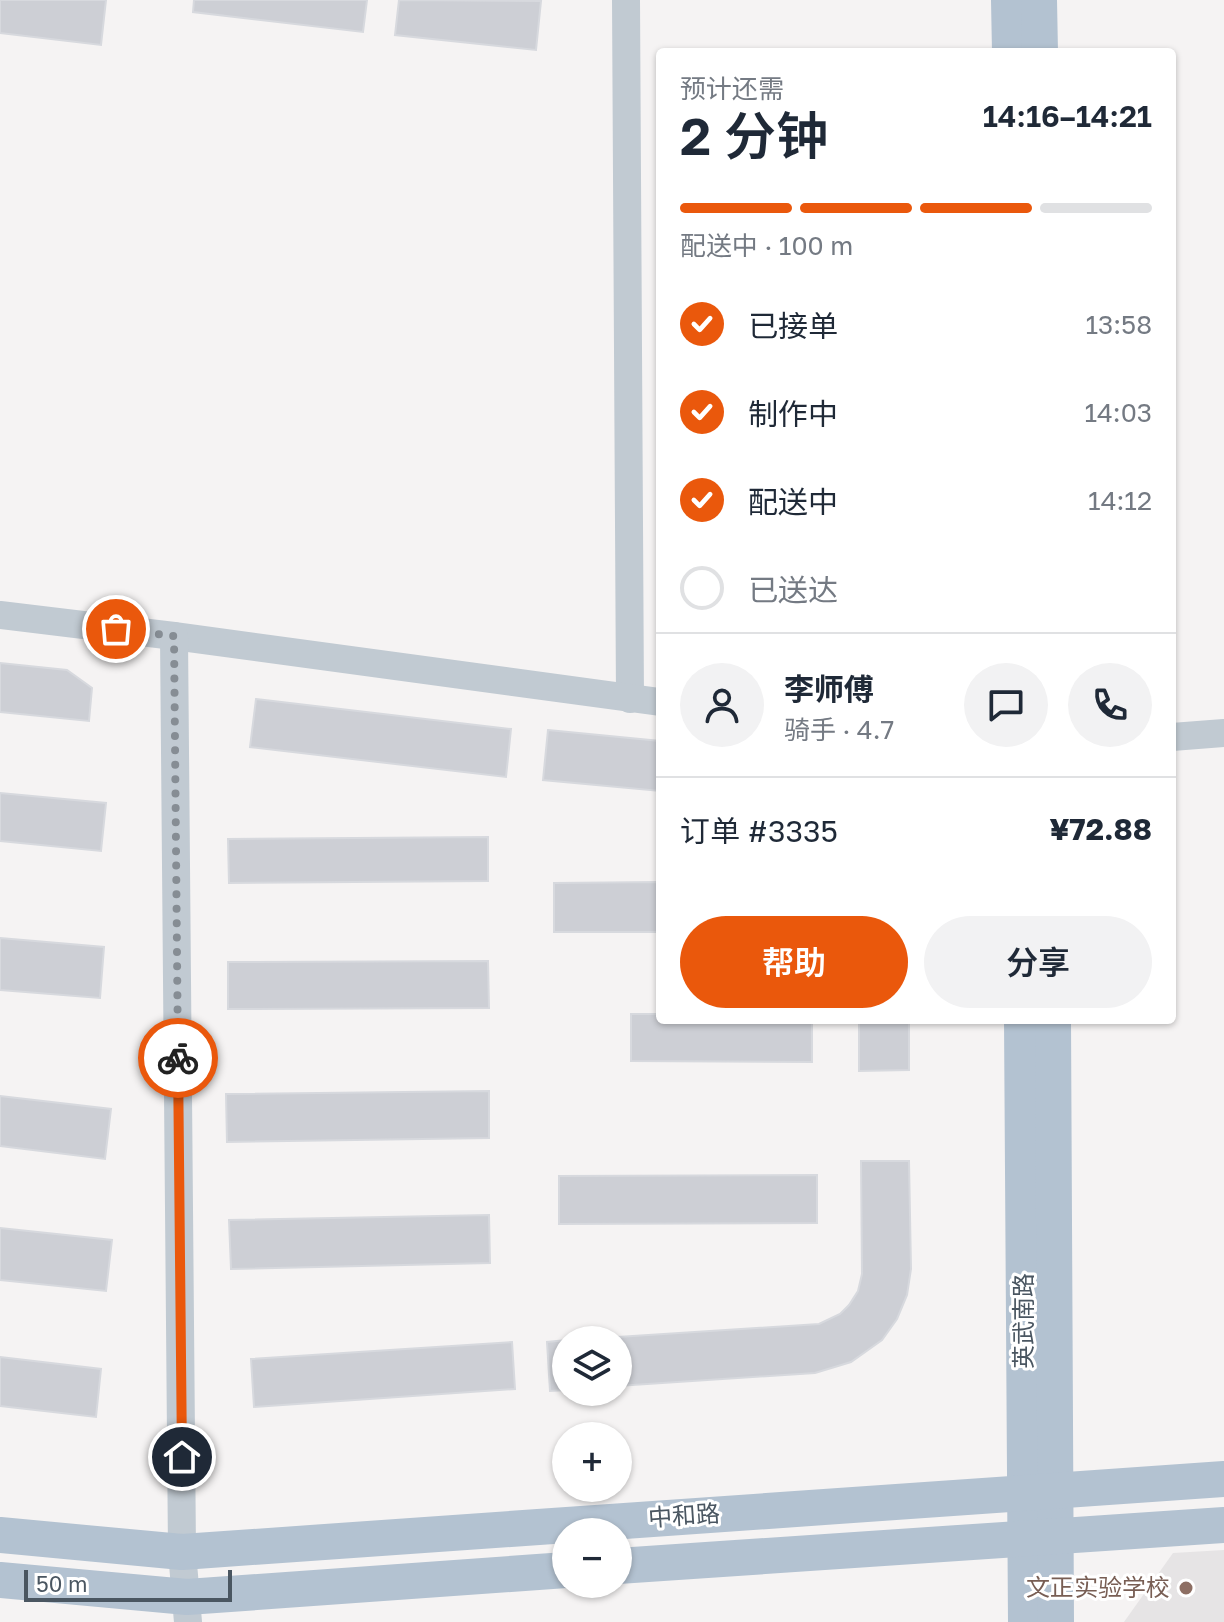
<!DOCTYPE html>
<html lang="zh">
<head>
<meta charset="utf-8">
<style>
	:root { --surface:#fff; --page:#f2f2f3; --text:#1f2937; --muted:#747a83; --line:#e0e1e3; --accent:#ea580c }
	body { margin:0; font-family:"Golos Text","Noto Sans SC",sans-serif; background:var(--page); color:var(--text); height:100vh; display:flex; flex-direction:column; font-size:30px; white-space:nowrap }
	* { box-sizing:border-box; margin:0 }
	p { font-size:26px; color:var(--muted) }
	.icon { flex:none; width:44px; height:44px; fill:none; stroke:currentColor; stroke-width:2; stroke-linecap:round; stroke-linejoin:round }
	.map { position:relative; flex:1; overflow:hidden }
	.sheet { position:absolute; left:656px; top:48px; width:520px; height:976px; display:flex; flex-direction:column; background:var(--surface); border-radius:8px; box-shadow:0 2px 6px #0004 }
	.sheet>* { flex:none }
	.buttons { position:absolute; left:552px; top:1326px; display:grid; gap:16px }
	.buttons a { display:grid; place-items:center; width:80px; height:80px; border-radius:50%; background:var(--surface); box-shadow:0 2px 6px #0004; font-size:40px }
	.scale { position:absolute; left:24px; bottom:20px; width:208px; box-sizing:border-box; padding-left:8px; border:4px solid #4a5661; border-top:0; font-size:22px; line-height:28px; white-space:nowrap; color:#4a5661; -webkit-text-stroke:6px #fff; paint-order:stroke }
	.pin { position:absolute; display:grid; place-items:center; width:68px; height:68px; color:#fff; margin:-34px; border:4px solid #fff; border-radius:50%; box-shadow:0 2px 8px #0007 }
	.courier { position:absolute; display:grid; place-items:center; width:80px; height:80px; margin:-40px; border:6px solid #ea580c; border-radius:50%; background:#fff; color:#222; box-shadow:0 2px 10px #0007 }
	.summary em { font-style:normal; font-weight:600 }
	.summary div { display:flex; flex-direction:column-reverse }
	.summary { display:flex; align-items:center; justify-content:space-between; height:136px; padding:0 24px }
	h1 { font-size:52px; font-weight:600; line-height:60px }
	.bar { display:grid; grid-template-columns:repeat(4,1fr); gap:12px 8px; align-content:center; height:96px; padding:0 24px }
	.bar i { height:10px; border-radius:6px; background:var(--line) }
	.bar .current { background:var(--accent) }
	.bar p { grid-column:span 4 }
	.line { display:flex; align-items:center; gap:20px; padding:0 24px; border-top:2px solid var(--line) }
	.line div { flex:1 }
	.round { display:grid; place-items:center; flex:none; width:84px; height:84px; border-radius:42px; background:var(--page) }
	ol { padding:0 24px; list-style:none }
	li { display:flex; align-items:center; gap:24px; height:88px }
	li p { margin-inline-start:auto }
	li .icon { padding:8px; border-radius:50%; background:var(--accent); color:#fff; stroke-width:4 }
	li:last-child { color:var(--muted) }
	li i { width:44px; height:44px; border:4px solid var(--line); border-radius:50% }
	.button { display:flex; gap:16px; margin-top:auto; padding:16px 24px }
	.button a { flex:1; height:92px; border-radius:48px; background:var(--accent); color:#fff; font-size:32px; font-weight:600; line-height:92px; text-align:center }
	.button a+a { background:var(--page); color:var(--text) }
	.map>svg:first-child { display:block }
	.education { fill:#e6e4e5 }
	.building { fill:#cdcfd5; stroke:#d7d9de; stroke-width:2 }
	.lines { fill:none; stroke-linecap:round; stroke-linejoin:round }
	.minor { stroke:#c1cad2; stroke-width:28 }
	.major { stroke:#b3c2d1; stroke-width:36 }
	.done { stroke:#868d94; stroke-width:8; stroke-dasharray:0 14.4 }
	.route { stroke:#ea580c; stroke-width:10 }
	.education-dot { fill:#8d6e63; stroke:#fff; stroke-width:3 }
	.labels { text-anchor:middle; stroke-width:6; stroke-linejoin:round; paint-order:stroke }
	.street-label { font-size:24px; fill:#4a5661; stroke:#fff }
	.education-label { font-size:24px; fill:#785e54; stroke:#fff; text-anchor:end }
</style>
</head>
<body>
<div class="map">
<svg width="1224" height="1622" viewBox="0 0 1224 1622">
	<rect width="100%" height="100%" fill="#f5f3f3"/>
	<!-- education -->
	<polygon class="education" points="1224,1550 1224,1622 1124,1622 1173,1553"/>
	<!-- building -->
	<g class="building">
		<polygon points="0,0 106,0 101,45 0,33"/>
		<polygon points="194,0 367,0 363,32 193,12"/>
		<polygon points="399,0 541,1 536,50 395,35"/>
		<polygon points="0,663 67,670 92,688 89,721 0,712"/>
		<polygon points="256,699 511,729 506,777 250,747"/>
		<polygon points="548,730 660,741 660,791 543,780"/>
		<polygon points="0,793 106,803 101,851 0,841"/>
		<polygon points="488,837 488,881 229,883 228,839"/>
		<polygon points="660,882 660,932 554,932 554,883"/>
		<polygon points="0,938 104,947 100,998 0,990"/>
		<polygon points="488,961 489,1008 228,1009 228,962"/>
		<polygon points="631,1014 660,1014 660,1020 812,1020 812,1062 631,1061"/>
		<polygon points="859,1020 909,1020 909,1070 859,1071"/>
		<polygon points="489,1091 489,1138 227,1142 226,1094"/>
		<polygon points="0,1096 111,1109 105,1159 0,1146"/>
		<polygon points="861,1161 909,1161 911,1269 907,1295 897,1319 882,1340 851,1362 815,1373 618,1386 618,1340 571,1340 819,1324 840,1314 849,1305 858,1291 862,1274"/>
		<polygon points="817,1175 817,1223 559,1224 559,1176"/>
		<polygon points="489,1215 490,1263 231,1269 229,1220"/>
		<polygon points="0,1228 112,1240 106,1291 0,1280"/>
		<polygon points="566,1340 566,1390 550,1391 547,1342"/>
		<polygon points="512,1342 515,1389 254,1407 251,1359"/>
		<polygon points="0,1357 101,1369 96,1417 0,1406"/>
	</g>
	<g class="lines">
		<!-- minor -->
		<g class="minor">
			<polyline points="626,0 630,699"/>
			<polyline points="0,615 174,636 660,702"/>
			<polyline points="174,636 182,1552 188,1622"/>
			<polyline points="1172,737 1224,733"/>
		</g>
		<!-- major -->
		<g class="major">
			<polyline points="1009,0 1010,52"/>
			<polyline points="1039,0 1040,52"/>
			<polyline points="1022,1020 1026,1622"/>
			<polyline points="1053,1020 1056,1622"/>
			<polyline points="0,1535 182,1552 1224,1479"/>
			<polyline points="618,1566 1224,1525"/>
			<polyline points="0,1580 187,1597 566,1570"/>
		</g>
	</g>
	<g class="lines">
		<!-- done -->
		<polyline class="done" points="116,629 174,636 178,1058"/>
		<!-- route -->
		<polyline class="route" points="178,1058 182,1457"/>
	</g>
	<!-- markers -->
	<circle class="education-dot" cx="1186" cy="1588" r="8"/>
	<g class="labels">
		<!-- street labels -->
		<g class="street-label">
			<text transform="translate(1024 1321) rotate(-90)" y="8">英武南路</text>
			<text transform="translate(684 1516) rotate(-4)" y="8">中和路</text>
		</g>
		<!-- education labels -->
		<g class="education-label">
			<text x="1170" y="1596">文正实验学校</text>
		</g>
	</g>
</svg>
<div class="buttons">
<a><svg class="icon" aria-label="layers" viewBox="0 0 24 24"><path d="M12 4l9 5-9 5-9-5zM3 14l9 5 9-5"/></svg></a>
<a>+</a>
<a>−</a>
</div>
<div class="scale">50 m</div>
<div class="pin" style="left:116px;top:629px;background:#ea580c"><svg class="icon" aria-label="bag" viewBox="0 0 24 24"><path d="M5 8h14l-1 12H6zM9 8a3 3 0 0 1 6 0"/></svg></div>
<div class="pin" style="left:182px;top:1457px;background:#1f2937"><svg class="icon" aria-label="home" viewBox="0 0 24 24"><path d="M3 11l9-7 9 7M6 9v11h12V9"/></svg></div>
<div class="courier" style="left:178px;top:1058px"><svg class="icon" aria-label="bike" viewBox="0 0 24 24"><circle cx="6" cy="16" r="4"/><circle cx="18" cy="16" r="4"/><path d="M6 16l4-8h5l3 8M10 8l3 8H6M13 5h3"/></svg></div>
<section class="sheet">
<div class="summary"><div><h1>2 分钟</h1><p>预计还需</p></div><em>14:16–14:21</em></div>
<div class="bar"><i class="current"></i><i class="current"></i><i class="current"></i><i></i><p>配送中 · 100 m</p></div>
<ol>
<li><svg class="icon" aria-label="check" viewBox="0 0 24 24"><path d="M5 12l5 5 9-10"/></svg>已接单<p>13:58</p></li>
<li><svg class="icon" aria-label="check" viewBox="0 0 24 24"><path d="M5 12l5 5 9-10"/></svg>制作中<p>14:03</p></li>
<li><svg class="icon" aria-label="check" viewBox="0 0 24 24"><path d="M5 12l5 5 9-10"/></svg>配送中<p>14:12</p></li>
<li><i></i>已送达</li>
</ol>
<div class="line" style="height:144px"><a class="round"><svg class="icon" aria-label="person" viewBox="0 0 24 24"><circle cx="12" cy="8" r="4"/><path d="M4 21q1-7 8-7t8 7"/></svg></a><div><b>李师傅</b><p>骑手 · 4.7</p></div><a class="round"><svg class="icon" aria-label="chat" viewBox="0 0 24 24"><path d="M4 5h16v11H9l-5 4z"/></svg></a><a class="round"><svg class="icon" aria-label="phone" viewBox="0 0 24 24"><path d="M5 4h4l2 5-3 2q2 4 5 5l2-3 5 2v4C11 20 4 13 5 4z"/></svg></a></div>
<div class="line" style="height:104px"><div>订单 #3335</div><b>¥72.88</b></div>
<div class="button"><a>帮助</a><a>分享</a></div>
</section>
</div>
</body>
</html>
